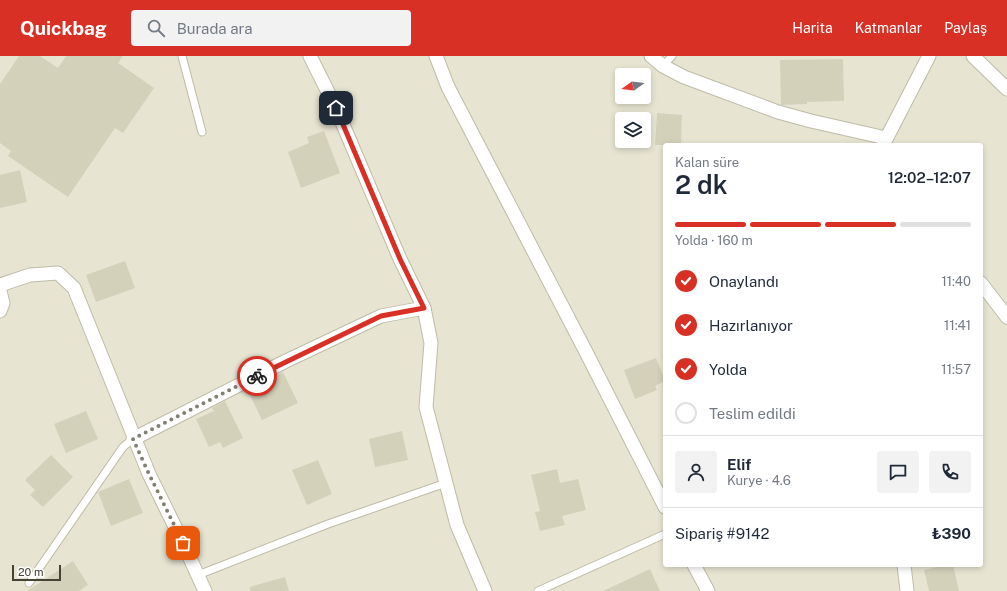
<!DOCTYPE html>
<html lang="tr">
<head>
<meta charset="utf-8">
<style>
	:root { --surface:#fff; --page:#f2f2f3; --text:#1f2937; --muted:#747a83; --line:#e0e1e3; --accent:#d93025 }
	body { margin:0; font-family:"Public Sans",sans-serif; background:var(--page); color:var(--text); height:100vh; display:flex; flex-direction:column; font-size:15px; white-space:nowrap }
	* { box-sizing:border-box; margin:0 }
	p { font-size:13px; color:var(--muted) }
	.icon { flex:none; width:22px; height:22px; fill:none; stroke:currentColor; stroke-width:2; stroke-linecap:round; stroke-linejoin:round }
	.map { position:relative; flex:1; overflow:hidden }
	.details { position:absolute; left:663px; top:87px; width:320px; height:424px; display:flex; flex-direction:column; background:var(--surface); border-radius:4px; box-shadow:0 2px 6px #0003 }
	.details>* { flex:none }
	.needle { width:26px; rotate:256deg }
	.buttons { position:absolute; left:615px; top:12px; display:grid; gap:8px }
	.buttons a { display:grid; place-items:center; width:36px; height:36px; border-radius:4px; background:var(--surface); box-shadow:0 2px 6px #0003; font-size:20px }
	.scale { position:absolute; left:12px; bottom:10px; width:49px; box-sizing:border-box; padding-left:4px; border:2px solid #454334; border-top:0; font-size:11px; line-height:14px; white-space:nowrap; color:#454334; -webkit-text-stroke:3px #fff; paint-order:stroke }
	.pin { position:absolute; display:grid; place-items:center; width:34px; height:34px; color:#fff; margin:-17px; border-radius:8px; box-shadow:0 2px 6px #0006 }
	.courier { position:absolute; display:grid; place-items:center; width:40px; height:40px; margin:-20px; border:3px solid #d93025; border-radius:50%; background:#fff; color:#222; box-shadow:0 1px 5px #0007 }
	.overview em { font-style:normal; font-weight:600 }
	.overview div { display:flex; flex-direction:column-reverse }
	.overview { display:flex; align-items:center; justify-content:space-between; height:68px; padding:0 12px }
	h1 { font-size:26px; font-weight:600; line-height:30px }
	.bar { display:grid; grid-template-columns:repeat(4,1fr); gap:6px 4px; align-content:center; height:48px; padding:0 12px }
	.bar i { height:5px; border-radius:3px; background:var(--line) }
	.bar .current { background:var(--accent) }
	.bar p { grid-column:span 4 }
	.line { display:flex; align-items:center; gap:10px; padding:0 12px; border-top:1px solid var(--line) }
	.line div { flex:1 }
	.round { display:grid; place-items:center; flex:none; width:42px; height:42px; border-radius:4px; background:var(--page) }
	ol { padding:0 12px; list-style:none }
	li { display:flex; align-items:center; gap:12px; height:44px }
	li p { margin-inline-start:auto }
	li .icon { padding:4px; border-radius:50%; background:var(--accent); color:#fff; stroke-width:4 }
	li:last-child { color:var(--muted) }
	li i { width:22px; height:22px; border:2px solid var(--line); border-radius:50% }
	header { display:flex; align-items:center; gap:24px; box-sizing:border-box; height:56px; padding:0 20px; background:var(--accent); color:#fff }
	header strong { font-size:19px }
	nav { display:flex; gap:22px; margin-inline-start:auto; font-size:14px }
	.search { width:280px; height:36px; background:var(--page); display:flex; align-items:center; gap:10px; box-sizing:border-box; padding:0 14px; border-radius:4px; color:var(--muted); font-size:15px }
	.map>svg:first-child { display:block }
	.residential { fill:#e7e5d2; fill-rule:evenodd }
	.building { fill:#d4d1ba }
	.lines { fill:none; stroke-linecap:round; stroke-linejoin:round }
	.service-casing { stroke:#bebca7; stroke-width:9 }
	.minor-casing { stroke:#bebca7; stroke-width:15 }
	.service { stroke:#fff; stroke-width:7 }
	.minor { stroke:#fff; stroke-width:13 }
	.done { stroke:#828072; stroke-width:4; stroke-dasharray:0 7.2 }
	.route { stroke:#d93025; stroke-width:5 }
</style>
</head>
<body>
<header>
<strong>Quickbag</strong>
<div class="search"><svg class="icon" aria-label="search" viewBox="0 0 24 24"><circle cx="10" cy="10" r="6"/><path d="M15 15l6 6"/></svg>Burada ara</div>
<nav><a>Harita</a><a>Katmanlar</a><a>Paylaş</a></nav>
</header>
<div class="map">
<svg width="1007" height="535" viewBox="0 0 1007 535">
	<rect width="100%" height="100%" fill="#f2f2e4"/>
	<!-- residential -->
	<path class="residential" d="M0,0H1007V535H0ZM622,19H644V41H622ZM622,63H644V85H622ZM665,89H981V509H665Z"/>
	<!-- building -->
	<g class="building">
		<polygon points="19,0 40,0 58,12 66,0 123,0 118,7 154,32 123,77 115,72 68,141 8,100 11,95 0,87 0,28"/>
		<polygon points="843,3 844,45 807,46 807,48 781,49 780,4"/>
		<polygon points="657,57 682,59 681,89 655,89"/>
		<polygon points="324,75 340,117 301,132 288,96 309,87 307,81"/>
		<polygon points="20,114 27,146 0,152 0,119"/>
		<polygon points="125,205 135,232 96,246 86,219"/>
		<polygon points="656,302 665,325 655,330 657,334 635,343 624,314"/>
		<polygon points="283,316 298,347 262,364 249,337 268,327 266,324"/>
		<polygon points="225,345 243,382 223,392 220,386 209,391 196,363 214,355 212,352"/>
		<polygon points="86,355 98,383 66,397 54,368"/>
		<polygon points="402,375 408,404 375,411 369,383"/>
		<polygon points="51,399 73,421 43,451 30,439 35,434 25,424"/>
		<polygon points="318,404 332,438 307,449 292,414"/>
		<polygon points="557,413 560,427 578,423 586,454 562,460 565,469 540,475 535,456 540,455 531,419"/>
		<polygon points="129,423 143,457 111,470 98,436"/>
		<polygon points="73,505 88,529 79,535 27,535"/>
		<polygon points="946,509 953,509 959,535 929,535 924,514"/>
		<polygon points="650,513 660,535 603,535"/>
		<polygon points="285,521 289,535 250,535 250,531"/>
	</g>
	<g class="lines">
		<!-- service casing -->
		<g class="service-casing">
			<g id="service">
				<polyline points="182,0 202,76"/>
				<polyline points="663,10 672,0"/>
				<polyline points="198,519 328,468 446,427"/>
				<polyline points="29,527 123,391 133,383"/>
				<polyline points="538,535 665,478"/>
			</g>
		</g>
		<!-- minor casing -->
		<g class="minor-casing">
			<g id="minor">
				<polyline points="310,0 336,52 400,203 424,252 431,287 426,351 457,469 485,535"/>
				<polyline points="436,0 448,31 585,294 665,451"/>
				<polyline points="651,0 663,10 684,21 778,56 811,65 886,82"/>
				<polyline points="973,0 1007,33"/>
				<polyline points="883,89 929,0"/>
				<polyline points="981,227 1007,261"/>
				<polyline points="0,229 30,219 58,217 74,232 149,418 183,487 205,535"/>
				<polyline points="0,235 3,247 0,255"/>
				<polyline points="133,383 286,305 381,260 424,252"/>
				<polyline points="694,509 708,535"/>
				<polyline points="904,509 907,535"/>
			</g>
		</g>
		<!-- service -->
		<use href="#service" class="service"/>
		<!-- minor -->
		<use href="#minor" class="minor"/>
	</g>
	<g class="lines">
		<!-- done -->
		<polyline class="done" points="183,487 149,418 133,383 257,320"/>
		<!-- route -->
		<polyline class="route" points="257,320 381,260 424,252 400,203 336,52"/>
	</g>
</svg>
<div class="buttons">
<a><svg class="needle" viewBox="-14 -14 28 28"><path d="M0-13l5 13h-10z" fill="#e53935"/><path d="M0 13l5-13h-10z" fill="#747a83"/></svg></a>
<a><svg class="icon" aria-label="layers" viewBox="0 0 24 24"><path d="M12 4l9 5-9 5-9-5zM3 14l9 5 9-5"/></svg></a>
</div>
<div class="scale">20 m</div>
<div class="pin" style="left:183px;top:487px;background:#ea580c"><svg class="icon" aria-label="bag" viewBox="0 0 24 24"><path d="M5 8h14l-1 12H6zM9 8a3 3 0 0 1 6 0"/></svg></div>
<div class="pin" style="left:336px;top:52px;background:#1f2937"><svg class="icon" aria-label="home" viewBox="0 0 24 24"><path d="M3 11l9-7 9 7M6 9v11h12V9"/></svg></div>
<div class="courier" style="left:257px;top:320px"><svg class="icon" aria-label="bike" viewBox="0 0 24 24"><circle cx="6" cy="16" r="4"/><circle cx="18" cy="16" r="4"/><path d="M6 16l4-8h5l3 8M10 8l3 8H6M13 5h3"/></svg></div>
<section class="details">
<div class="overview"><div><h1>2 dk</h1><p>Kalan süre</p></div><em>12:02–12:07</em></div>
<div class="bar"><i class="current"></i><i class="current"></i><i class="current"></i><i></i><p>Yolda · 160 m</p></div>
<ol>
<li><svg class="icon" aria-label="check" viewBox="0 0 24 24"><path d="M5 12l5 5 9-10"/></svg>Onaylandı<p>11:40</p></li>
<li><svg class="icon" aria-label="check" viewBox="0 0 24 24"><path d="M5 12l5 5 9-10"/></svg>Hazırlanıyor<p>11:41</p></li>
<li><svg class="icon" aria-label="check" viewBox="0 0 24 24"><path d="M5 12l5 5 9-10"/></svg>Yolda<p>11:57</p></li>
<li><i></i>Teslim edildi</li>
</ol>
<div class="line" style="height:72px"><a class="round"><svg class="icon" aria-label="person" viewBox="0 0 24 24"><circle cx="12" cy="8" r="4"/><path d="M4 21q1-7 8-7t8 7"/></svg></a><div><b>Elif</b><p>Kurye · 4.6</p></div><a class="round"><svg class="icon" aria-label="chat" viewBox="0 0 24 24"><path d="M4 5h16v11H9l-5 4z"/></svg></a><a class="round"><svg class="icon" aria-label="phone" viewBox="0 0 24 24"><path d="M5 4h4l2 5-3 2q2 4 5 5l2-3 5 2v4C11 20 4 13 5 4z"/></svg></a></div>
<div class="line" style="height:52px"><div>Sipariş #9142</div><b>₺390</b></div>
</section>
</div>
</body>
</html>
